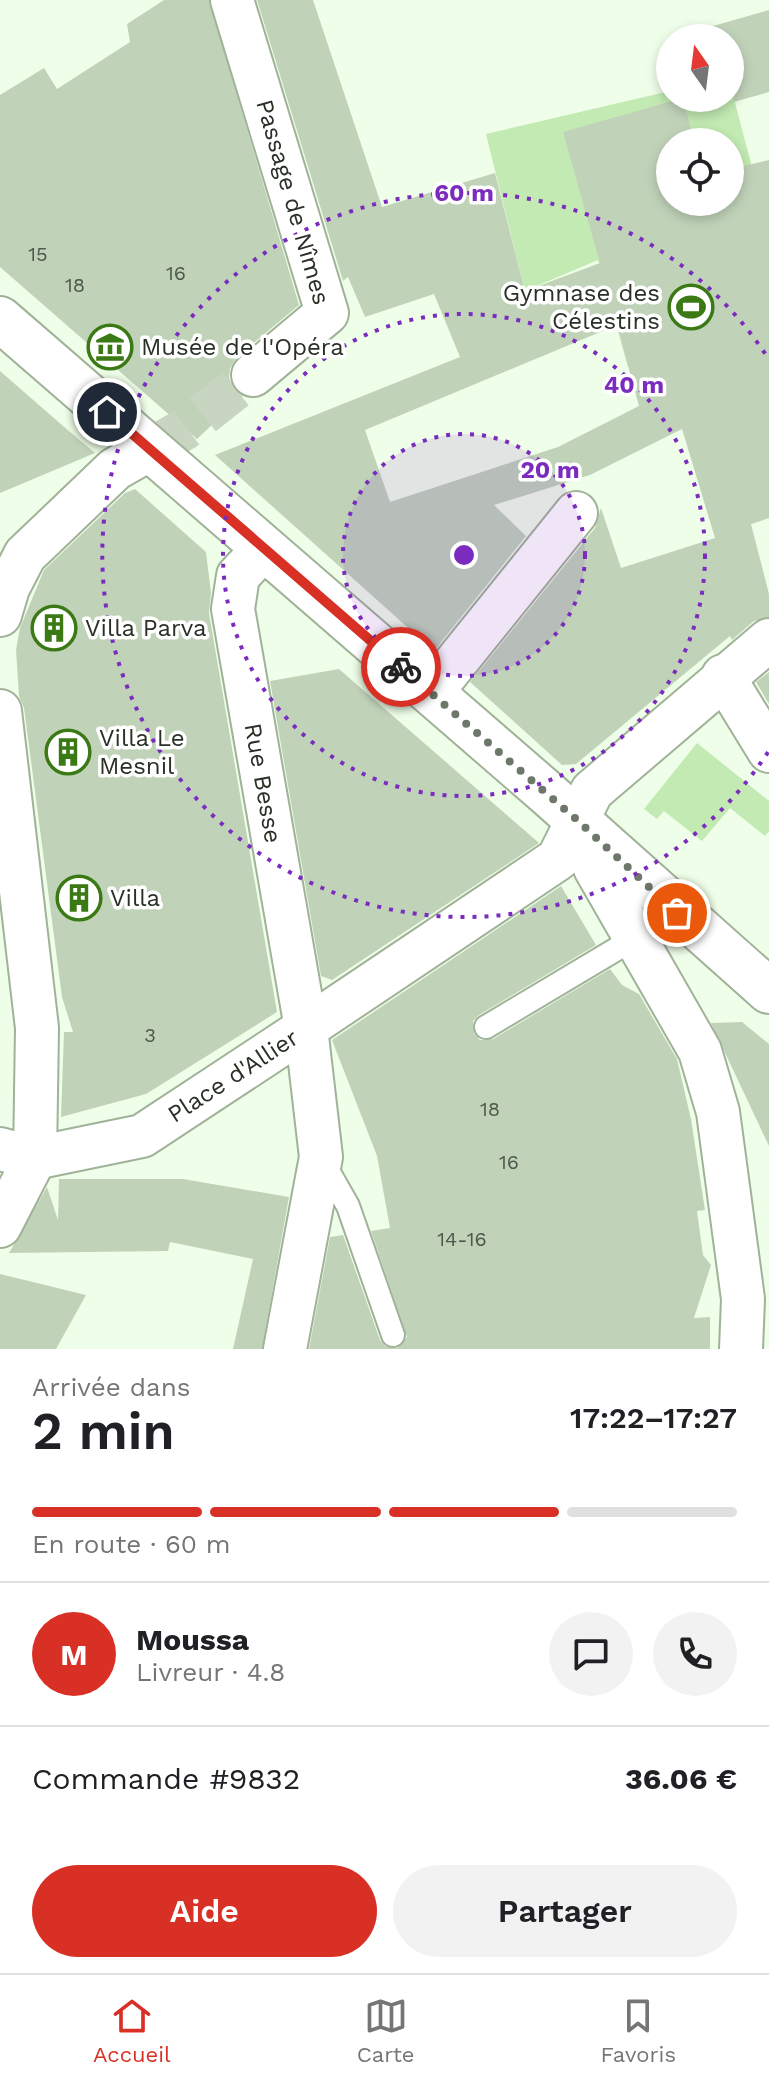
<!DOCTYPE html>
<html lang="fr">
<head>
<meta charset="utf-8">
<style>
	:root { --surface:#fff; --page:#f2f2f2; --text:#202124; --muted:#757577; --line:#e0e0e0; --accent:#d93025 }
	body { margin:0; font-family:"Work Sans",sans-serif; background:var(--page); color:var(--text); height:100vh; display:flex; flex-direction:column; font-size:30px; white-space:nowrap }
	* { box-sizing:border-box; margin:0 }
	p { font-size:26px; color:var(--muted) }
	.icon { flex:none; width:44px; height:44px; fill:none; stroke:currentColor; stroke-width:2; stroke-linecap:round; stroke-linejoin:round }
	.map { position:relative; height:1349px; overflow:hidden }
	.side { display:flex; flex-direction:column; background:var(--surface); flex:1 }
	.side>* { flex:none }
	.needle { width:52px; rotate:346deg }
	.fabs { position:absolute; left:656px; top:24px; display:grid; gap:16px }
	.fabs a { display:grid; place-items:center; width:88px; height:88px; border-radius:50%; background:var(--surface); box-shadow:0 4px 12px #0003; font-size:40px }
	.pin { position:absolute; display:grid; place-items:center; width:68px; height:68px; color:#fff; margin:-34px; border:4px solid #fff; border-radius:50%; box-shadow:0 2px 8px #0007 }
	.courier { position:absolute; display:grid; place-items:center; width:80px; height:80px; margin:-40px; border:6px solid #d93025; border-radius:50%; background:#fff; color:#222; box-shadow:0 2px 10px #0007 }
	.headline em { font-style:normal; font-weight:600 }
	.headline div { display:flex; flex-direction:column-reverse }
	.headline { display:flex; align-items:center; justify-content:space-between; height:136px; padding:0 32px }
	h1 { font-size:52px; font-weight:600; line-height:60px }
	.bar { display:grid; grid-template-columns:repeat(4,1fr); gap:12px 8px; align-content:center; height:96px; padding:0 32px }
	.bar i { height:10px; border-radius:6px; background:var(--line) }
	.bar .active { background:var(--accent) }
	.bar p { grid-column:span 4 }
	.line { display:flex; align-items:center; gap:20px; padding:0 32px; border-top:2px solid var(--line) }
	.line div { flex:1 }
	.round { display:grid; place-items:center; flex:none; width:84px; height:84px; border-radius:42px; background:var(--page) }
	.button { display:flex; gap:16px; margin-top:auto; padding:16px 32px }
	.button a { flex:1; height:92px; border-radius:48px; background:var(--accent); color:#fff; font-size:32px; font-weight:600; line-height:92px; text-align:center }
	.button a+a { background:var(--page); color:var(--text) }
	.tabs { display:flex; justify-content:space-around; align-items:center; height:112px; border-top:2px solid var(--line); background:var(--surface); font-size:22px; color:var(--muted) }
	.tabs a { display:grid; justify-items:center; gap:4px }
	.tabs .active { color:var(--accent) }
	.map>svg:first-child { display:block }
	.green { fill:#c2eab2; fill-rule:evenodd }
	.building { fill:#c0d3b9; fill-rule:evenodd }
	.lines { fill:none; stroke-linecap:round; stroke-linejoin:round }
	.minor-tunnel { stroke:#c7d5c1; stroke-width:42; stroke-dasharray:42 21; stroke-linecap:butt }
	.service-casing { stroke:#a0b298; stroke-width:26 }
	.minor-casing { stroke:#a0b298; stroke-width:46 }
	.tertiary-casing { stroke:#a0b298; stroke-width:48 }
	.service { stroke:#fff; stroke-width:22 }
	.minor { stroke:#fff; stroke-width:42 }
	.tertiary { stroke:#fff; stroke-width:44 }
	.done { stroke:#6e786a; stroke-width:8; stroke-dasharray:0 14.4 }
	.route { stroke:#d93025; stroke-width:10 }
	.ring { fill:none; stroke:#7b2cbf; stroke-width:4; stroke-dasharray:4 8 }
	.labels { text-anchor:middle; stroke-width:7; stroke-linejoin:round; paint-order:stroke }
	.number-label { font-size:20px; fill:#4f594b }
	.street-label { font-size:24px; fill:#293026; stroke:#fff }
	.poi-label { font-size:24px; fill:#293026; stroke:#fff; text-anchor:start }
	.centre { fill:#7b2cbf; stroke:#fff; stroke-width:4 }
	.ring-label { font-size:24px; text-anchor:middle; font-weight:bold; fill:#7b2cbf; stroke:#fff; stroke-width:7; stroke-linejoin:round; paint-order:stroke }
</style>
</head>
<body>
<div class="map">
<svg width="769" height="1349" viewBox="0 0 769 1349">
	<rect width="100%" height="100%" fill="#effee8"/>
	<!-- green -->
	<g class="green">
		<path d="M730,84L769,231V518L751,524L701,347L628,367L598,260L525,291L486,134L670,91V98H730ZM670,142H730V202H670Z"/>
		<polygon points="697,743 769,801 769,831 765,836 730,808 702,841 664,811 657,819 644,809"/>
	</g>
	<!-- building -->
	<g class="building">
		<polygon points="164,0 209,0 299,305 237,357 230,368 229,378 234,390 243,396 197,439 0,267 0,95 44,68 57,89 130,42 127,24"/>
		<path d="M257,0H313L382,207L495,173L525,291L600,263L563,132L683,98L694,142H670V202H730V169L769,160V518L751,524L769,594V617L754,621L732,640L730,636L576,764L562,765L470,682L595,528L601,508L621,568L715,538L682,429L590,475L494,505L526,536L434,651L215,455L460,357L434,294L365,317L348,277L343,281ZM617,325L639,406L558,447L390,502L365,430Z"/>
		<polygon points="769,10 769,92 734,102 730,88 730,38 716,38 713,26"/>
		<polygon points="0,371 63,426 95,453 0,493"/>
		<polygon points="135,489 206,552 211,593 209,613 277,1012 146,1094 61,1117 64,1032 73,1032 62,997 24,708 19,696 16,650 20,628 44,570 125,493"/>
		<polygon points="339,669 539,843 332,980 321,976 270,681"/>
		<polygon points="769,672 769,704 756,682"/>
		<polygon points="561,886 596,945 479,1015 473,1021 474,1033 480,1040 493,1039 610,969 622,985 639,994 677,1059 691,1119 705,1210 697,1211 703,1255 711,1265 694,1318 710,1317 710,1349 309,1349 330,1237 343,1235 380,1340 385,1346 397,1348 407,1337 371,1231 390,1228 377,1156 332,1040"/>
		<polygon points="742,1022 769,1044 769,1146 711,1023"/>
		<polygon points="59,1179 183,1179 289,1197 262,1349 233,1349 253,1259 170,1242 168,1251 9,1253 47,1187 58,1220"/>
		<polygon points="0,1274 86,1295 56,1349 0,1349"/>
	</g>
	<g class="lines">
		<!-- minor-tunnel -->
		<polyline class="minor-tunnel" points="150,449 185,429 253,375"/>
		<!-- service casing -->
		<g class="service-casing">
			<g id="service">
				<polyline points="486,1027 677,913"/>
				<polyline points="323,1162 348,1206 393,1335"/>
			</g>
		</g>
		<!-- minor casing -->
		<g class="minor-casing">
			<g id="minor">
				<polyline points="232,0 327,313 253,375"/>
				<polyline points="264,548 238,576 233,609 306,1028 321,1157 285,1349"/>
				<polyline points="0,615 8,588 25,555 115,469 150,449"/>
				<polyline points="723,676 769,751"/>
				<polyline points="431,693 576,513"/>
				<polyline points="0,711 37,1028 35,1158 0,1226"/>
				<polyline points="576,819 595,868 700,1051 718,1112 743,1299 741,1349"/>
				<polyline points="0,1149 35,1158 142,1136 306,1028 558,859 592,791 769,640"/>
			</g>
		</g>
		<!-- tertiary casing -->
		<g class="tertiary-casing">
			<polyline id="tertiary" points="0,319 548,794 769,991"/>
		</g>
		<!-- service -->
		<use href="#service" class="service"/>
		<!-- minor -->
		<use href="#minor" class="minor"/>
		<!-- tertiary -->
		<use href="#tertiary" class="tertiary"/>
	</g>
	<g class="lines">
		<!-- done -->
		<polyline class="done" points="401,667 576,819 677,913"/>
		<!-- route -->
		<polyline class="route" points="107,412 401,667"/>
	</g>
	<!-- distance rings -->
	<circle cx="464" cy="555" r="121" fill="#7b2cbf" fill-opacity=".12"/>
	<g class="ring">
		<circle cx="464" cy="555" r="121"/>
		<circle cx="464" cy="555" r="241"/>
		<path d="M768 752A362 362 0 1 1 768 358"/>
	</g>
	<!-- icons -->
	<defs>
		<g id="stadium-ring" transform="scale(2.3)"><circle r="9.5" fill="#fff" stroke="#3a7914" stroke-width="1.5"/><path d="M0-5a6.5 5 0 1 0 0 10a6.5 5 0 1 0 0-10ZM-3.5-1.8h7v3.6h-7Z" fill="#3a7914"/></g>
		<g id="museum-ring" transform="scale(2.3)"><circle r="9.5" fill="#fff" stroke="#3a7914" stroke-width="1.5"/><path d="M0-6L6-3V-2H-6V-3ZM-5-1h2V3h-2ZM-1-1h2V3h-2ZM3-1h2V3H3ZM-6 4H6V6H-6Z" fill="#3a7914"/></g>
		<g id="building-ring" transform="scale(2.3)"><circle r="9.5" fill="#fff" stroke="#3a7914" stroke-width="1.5"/><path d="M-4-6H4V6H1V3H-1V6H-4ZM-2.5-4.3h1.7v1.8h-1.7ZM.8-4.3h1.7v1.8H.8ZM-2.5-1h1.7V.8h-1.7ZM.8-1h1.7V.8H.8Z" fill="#3a7914"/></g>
	</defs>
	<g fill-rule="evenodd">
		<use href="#stadium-ring" x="691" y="307"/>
		<use href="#museum-ring" x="110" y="347"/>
		<use href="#building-ring" x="54" y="628"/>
		<use href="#building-ring" x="68" y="752"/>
		<use href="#building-ring" x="79" y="898"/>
	</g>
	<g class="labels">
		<!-- number labels -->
		<g class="number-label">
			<text x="38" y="261">15</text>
			<text x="176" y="280">16</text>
			<text x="75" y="292">18</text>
			<text x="150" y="1042">3</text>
			<text x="490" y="1116">18</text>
			<text x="509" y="1169">16</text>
			<text x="462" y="1246">14-16</text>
		</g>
		<!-- street labels -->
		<g class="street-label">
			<text transform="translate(293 202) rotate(74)" y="8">Passage de Nîmes</text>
			<text transform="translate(263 783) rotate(80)" y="8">Rue Besse</text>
			<text transform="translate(233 1076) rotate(-33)" y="8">Place d'Allier</text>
		</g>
		<!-- poi labels -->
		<g class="poi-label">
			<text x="660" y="301" text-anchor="end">Gymnase des<tspan x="660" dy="28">Célestins</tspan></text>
			<text x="141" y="355">Musée de l'Opéra</text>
			<text x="85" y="636">Villa Parva</text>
			<text x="99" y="746">Villa Le<tspan x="99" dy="28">Mesnil</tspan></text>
			<text x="110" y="906">Villa</text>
		</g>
	</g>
	<circle cx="464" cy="555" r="12" class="centre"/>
	<g class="ring-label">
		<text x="464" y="201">60 m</text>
		<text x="634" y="393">40 m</text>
		<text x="550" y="478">20 m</text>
	</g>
</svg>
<div class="fabs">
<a><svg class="needle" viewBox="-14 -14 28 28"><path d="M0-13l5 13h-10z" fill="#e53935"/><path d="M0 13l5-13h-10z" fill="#757577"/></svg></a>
<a><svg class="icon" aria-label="locate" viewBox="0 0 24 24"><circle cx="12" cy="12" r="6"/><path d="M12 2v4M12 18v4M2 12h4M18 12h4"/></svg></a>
</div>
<div class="pin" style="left:677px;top:913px;background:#ea580c"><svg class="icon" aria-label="bag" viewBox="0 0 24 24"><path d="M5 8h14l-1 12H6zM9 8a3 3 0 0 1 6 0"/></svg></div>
<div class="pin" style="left:107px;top:412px;background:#1f2937"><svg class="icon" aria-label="home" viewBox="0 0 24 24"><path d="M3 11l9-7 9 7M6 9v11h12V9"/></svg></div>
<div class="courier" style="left:401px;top:667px"><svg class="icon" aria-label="bike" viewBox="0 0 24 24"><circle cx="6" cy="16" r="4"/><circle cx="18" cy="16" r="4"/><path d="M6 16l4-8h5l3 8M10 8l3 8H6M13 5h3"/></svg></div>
</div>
<section class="side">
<div class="headline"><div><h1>2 min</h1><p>Arrivée dans</p></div><em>17:22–17:27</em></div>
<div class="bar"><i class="active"></i><i class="active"></i><i class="active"></i><i></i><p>En route · 60 m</p></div>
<div class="line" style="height:144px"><b class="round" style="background:var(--accent);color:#fff">M</b><div><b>Moussa</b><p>Livreur · 4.8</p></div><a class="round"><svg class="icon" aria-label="chat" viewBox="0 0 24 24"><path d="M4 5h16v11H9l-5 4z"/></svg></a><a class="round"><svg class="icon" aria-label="phone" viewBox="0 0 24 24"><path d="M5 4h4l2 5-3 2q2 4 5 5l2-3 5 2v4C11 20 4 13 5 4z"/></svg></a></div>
<div class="line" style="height:104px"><div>Commande #9832</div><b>36.06 €</b></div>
<div class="button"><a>Aide</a><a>Partager</a></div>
</section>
<nav class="tabs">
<a class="active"><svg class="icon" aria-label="home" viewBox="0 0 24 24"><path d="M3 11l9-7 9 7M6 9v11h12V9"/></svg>Accueil</a>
<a><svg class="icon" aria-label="map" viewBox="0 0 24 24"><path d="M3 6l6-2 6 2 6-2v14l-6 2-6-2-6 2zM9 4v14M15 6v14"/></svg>Carte</a>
<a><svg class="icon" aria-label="saved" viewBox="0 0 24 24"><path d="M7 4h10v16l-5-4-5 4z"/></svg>Favoris</a>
</nav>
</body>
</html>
